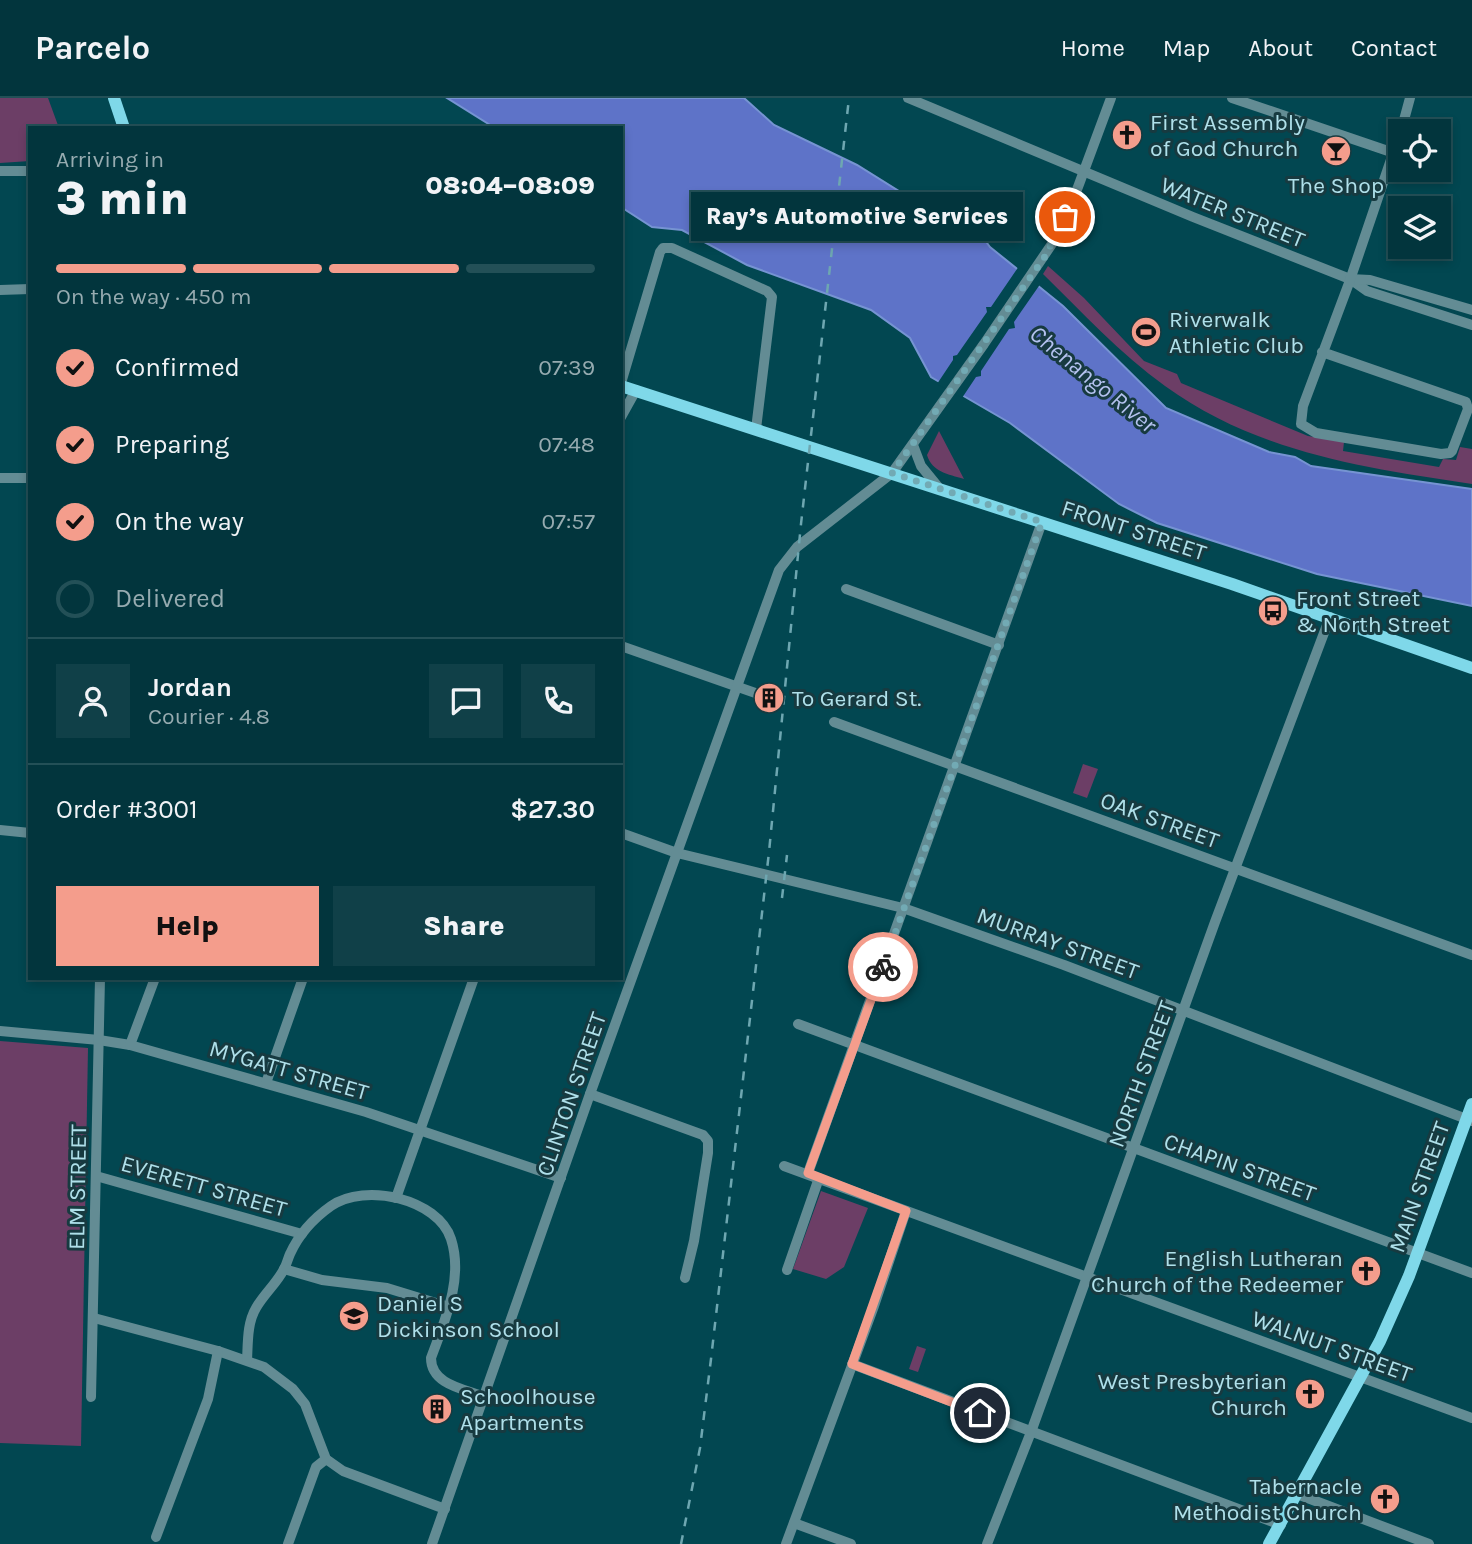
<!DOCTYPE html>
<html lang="en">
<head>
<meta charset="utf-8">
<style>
	:root { --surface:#02353d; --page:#104048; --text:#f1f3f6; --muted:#96abb0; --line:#235057; --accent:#f49d8c }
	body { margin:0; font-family:Karla,sans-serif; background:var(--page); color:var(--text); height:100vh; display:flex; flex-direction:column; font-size:26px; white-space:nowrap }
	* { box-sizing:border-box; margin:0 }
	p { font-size:23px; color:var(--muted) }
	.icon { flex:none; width:38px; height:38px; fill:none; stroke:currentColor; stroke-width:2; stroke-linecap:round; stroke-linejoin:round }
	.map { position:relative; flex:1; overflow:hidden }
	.side { position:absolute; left:28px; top:28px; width:595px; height:854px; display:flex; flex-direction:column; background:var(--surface); border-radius:0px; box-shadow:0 4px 10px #0003,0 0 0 2px var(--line) }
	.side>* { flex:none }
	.buttons { position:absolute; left:1388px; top:21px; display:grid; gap:14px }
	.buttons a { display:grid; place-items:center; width:63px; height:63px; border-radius:0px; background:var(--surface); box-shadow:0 4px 10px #0003,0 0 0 2px var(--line); font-size:35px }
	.pin { position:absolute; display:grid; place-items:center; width:60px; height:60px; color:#fff; margin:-30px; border:4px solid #fff; border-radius:50%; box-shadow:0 2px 7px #0007 }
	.courier { position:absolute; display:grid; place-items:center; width:70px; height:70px; margin:-35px; border:5px solid #f49d8c; border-radius:50%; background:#fff; color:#222; box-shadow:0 2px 9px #0007 }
	.bubble { position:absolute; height:49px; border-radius:0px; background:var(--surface); box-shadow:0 4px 10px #0003,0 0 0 2px var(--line); font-size:23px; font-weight:800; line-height:49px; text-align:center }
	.head em { font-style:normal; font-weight:800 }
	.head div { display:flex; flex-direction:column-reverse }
	.head { display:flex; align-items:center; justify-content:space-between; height:119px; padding:0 28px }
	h1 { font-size:46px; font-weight:800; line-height:52px }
	.bar { display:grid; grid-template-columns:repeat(4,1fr); gap:10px 7px; align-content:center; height:84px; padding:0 28px }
	.bar i { height:9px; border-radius:5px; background:var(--line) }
	.bar .active { background:var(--accent) }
	.bar p { grid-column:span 4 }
	.line { display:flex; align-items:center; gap:18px; padding:0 28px; border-top:2px solid var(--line) }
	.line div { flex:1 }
	.round { display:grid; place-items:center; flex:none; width:74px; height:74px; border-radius:0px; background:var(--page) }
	ol { padding:0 28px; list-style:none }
	li { display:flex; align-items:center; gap:21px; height:77px }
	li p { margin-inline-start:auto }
	li .icon { padding:7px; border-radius:50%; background:var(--accent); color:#111; stroke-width:4 }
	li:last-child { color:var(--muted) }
	li i { width:38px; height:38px; border:4px solid var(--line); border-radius:50% }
	.cta { display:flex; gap:14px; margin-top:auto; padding:14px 28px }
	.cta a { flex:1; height:80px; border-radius:0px; background:var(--accent); color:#111; font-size:28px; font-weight:800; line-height:80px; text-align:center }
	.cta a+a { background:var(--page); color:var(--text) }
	header { display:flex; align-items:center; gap:42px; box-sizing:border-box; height:98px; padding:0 35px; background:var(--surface); border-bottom:2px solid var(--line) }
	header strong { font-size:33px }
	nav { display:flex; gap:38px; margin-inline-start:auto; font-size:24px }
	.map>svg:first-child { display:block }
	.green { fill:#6c3e66 }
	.water { fill:#5e73c8; stroke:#7694d2; stroke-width:2 }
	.pier { fill:#024751 }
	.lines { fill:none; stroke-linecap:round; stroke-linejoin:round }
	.minor { stroke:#638c94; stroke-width:10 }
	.major { stroke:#7fd8e9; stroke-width:12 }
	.rail { stroke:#6ea7b1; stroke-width:2.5; stroke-dasharray:9 9; stroke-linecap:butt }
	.done { stroke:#72aab4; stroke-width:7; stroke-dasharray:0 12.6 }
	.route { stroke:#f49d8c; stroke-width:9 }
	.labels { text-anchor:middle; stroke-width:6; stroke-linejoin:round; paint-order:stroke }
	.poi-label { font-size:23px; fill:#afe0ea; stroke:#173a40; text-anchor:start }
	.street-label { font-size:23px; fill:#afe0ea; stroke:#173a40 }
	.water-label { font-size:24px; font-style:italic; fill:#b4c2ef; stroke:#173a40 }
</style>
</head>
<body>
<header>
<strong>Parcelo</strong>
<nav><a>Home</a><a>Map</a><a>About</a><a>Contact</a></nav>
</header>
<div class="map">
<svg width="1472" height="1446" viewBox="0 0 1472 1446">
	<rect width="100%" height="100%" fill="#024751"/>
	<!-- green -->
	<g class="green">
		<polygon points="0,0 48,0 59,30 30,30 30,63 0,65"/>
		<path d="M1048,168L1084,200L1144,263L1177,276L1181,285L1308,338L1344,344L1343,353L1439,369L1443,361L1456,362L1460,349L1472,351V386C1363,370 1256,354 1165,288C1120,256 1082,214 1043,176Z"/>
		<path d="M939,333L964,381C948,376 932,374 927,357Z"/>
		<polygon points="1083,666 1098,671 1087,700 1073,695"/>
		<polygon points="0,943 88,950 81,1348 0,1345"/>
		<polygon points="821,1093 868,1110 844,1169 826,1181 793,1171"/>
		<polygon points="917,1248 926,1251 918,1274 909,1271"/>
	</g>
	<!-- water -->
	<polygon class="water" points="447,0 744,0 774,27 857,67 939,118 979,134 990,149 1063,208 1166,310 1269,354 1295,359 1311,368 1472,391 1472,508 1317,476 1157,425 1119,406 1010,325 931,279 910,240 871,212 747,167 682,132 652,129 621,109 621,30 495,30"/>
	<!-- pier -->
	<polygon class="pier" points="1019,168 1041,185 1014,224 1015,230 1009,231 981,273 981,278 976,279 962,300 937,286 953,262 953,258 957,257 987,214 986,209 991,209"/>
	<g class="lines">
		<!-- minor -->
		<g class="minor">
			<polyline points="908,0 1193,119 1350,181 1367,193 1472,227"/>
			<polyline points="1232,0 1394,55"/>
			<polyline points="1401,33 1410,0"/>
			<polyline points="0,73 30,73"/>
			<polyline points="1350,181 1370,182 1472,212"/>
			<polyline points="0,192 30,191"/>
			<polyline points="1322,254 1466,304 1468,311 1452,353 1450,355 1441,356 1316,335 1301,326 1303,308 1349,185 1400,35"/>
			<polyline points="621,285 660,154 663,150 672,150 767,193 772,199 756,331"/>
			<polyline points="621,319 636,292"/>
			<polyline points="913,347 921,368 939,390"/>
			<polyline points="0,380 30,380"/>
			<polyline points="846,491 999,547"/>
			<polyline points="621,548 764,598"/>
			<polyline points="834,624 1472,857"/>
			<polyline points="0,732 30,735"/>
			<polyline points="621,735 677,755 903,810 1064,867 1472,1023"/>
			<polyline points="798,926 1472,1175"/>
			<polyline points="0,933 99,942 130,947 366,1014 561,1080"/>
			<polyline points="130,947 155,880"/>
			<polyline points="266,985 303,880"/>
			<polyline points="590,996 703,1037 708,1043 708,1055 694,1143 685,1180"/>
			<polyline points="784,1068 1472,1320"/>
			<polyline points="808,1075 1042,424"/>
			<polyline points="96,1078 302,1136"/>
			<polyline points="396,1100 474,880"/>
			<polyline points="284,1171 322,1182 387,1190 449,1209"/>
			<polyline points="787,1172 819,1080"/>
			<polyline points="94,1220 218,1253 264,1269 293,1291 305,1306 326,1361 343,1373 445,1411"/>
			<path d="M247,1262C248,1245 247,1225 256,1210C264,1196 277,1185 284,1171C287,1166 288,1160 290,1156C299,1136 314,1120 331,1108C365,1084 438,1101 451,1141C464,1181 444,1224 431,1260C431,1287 465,1291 485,1299"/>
			<polyline points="852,1266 1281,1427"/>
			<polyline points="91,1299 100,880"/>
			<polyline points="1297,1396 1429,1446"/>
			<polyline points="794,1425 851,1446"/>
			<polyline points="156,1439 208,1301 218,1253"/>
			<polyline points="288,1446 316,1369 326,1361"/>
			<polyline points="432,1446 590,996 779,472 797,449 892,375 984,246 1056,140 1078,89 1111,0"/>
			<polyline points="786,1446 874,1208 906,1113"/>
			<polyline points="987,1446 1031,1334 1215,824 1330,519"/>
		</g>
		<!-- major -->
		<g class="major">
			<polyline points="114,0 124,30"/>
			<polyline points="621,288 1232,486 1472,570"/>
			<polyline points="1269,1446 1380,1243 1409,1178 1472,1006"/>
		</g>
		<!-- rail -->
		<g class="rail">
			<polyline points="782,800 787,757"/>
			<polyline points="681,1446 700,1350 711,1261 769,754 801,426 849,0"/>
		</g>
	</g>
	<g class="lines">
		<!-- done -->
		<polyline class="done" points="883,869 1042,424 892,375 1044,160 1065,119"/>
		<!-- route -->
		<polyline class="route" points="883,869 808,1075 906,1113 852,1266 980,1315"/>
	</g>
	<!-- icons -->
	<defs>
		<g id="church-disc" transform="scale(1.575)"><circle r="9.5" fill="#f49d8c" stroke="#173a40"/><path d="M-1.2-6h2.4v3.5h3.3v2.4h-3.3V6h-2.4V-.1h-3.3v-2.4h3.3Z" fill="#111"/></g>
		<g id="bar-disc" transform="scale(1.575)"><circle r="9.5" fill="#f49d8c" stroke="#173a40"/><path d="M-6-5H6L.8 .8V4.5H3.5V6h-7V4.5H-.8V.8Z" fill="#111"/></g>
		<g id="stadium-disc" transform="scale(1.575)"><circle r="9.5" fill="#f49d8c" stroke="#173a40"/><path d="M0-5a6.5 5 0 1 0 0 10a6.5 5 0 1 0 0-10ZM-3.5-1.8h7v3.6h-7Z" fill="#111"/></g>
		<g id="bus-disc" transform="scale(1.575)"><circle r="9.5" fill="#f49d8c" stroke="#173a40"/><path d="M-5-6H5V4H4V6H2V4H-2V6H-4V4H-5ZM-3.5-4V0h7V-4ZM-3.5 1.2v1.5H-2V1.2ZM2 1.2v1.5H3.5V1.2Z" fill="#111"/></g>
		<g id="building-disc" transform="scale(1.575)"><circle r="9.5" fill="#f49d8c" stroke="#173a40"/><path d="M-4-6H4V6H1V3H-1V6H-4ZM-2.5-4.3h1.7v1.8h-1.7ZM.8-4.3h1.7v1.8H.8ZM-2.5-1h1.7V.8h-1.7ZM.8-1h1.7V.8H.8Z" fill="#111"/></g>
		<g id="school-disc" transform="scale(1.575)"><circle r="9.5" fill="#f49d8c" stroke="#173a40"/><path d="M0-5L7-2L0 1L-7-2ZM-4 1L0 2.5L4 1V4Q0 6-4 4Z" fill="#111"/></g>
	</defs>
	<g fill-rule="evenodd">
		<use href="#church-disc" x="1127" y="37"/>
		<use href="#bar-disc" x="1336" y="53"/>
		<use href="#stadium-disc" x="1146" y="234"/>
		<use href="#bus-disc" x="1273" y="513"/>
		<use href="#building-disc" x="769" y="600"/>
		<use href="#church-disc" x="1366" y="1173"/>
		<use href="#school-disc" x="354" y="1218"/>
		<use href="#church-disc" x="1310" y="1296"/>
		<use href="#building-disc" x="437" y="1311"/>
		<use href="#church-disc" x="1385" y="1401"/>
	</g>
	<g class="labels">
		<!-- poi labels -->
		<g class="poi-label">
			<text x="1150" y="32">First Assembly<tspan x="1150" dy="26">of God Church</tspan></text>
			<text x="1336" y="95" text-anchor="middle">The Shop</text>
			<text x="1169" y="229">Riverwalk<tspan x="1169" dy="26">Athletic Club</tspan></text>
			<text x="1296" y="508">Front Street<tspan x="1296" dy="26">&amp; North Street</tspan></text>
			<text x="792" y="608">To Gerard St.</text>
			<text x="1343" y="1168" text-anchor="end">English Lutheran<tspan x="1343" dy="26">Church of the Redeemer</tspan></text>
			<text x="377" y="1213">Daniel S<tspan x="377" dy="26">Dickinson School</tspan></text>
			<text x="1287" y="1291" text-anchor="end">West Presbyterian<tspan x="1287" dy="26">Church</tspan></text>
			<text x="460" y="1306">Schoolhouse<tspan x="460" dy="26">Apartments</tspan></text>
			<text x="1362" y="1396" text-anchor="end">Tabernacle<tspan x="1362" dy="26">Methodist Church</tspan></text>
		</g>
		<!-- street labels -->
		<g class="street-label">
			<text transform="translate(1233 114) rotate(22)" y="8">WATER STREET</text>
			<text transform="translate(1134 432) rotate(18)" y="8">FRONT STREET</text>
			<text transform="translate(1160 722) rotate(20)" y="8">OAK STREET</text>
			<text transform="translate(1058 845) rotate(20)" y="8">MURRAY STREET</text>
			<text transform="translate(289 972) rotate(16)" y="8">MYGATT STREET</text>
			<text transform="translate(1141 976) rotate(-70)" y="8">NORTH STREET</text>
			<text transform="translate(571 996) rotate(-71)" y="8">CLINTON STREET</text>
			<text transform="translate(1240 1069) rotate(20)" y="8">CHAPIN STREET</text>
			<text transform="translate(204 1088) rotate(16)" y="8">EVERETT STREET</text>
			<text transform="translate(77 1089) rotate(-89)" y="8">ELM STREET</text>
			<text transform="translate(1419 1089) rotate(-70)" y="8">MAIN STREET</text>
			<text transform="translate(1332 1248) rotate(20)" y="8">WALNUT STREET</text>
		</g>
		<!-- water labels -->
		<g class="water-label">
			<text transform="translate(1093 281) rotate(39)" y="8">Chenango River</text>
		</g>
	</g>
</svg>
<div class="buttons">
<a><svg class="icon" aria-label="locate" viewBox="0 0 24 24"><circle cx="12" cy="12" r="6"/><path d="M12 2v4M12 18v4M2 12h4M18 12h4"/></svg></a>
<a><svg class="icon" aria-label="layers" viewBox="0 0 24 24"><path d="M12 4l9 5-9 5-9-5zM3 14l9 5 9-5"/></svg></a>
</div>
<div class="pin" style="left:1065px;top:119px;background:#ea580c"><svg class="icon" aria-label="bag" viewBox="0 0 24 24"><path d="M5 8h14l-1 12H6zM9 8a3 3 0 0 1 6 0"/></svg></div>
<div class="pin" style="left:980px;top:1315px;background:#1f2937"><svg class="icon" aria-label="home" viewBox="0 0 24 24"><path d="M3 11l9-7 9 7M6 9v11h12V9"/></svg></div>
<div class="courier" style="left:883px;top:869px"><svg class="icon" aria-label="bike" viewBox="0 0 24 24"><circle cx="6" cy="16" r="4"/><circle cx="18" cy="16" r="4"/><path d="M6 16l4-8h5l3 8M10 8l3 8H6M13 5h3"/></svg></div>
<div class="bubble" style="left:691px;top:94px;width:332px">Ray’s Automotive Services</div>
<section class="side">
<div class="head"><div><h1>3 min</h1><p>Arriving in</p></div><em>08:04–08:09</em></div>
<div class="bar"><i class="active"></i><i class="active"></i><i class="active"></i><i></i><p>On the way · 450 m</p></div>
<ol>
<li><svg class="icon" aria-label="check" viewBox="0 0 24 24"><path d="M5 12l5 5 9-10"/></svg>Confirmed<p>07:39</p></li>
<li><svg class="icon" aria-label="check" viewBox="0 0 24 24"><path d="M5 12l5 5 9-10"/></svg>Preparing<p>07:48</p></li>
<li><svg class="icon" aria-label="check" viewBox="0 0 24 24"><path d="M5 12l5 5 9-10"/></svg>On the way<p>07:57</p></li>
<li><i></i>Delivered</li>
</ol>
<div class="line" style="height:126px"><a class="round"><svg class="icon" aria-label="person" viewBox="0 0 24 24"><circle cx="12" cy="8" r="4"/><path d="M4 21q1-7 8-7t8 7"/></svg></a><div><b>Jordan</b><p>Courier · 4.8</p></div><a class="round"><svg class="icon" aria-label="chat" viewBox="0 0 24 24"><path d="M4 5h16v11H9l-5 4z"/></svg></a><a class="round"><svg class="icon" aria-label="phone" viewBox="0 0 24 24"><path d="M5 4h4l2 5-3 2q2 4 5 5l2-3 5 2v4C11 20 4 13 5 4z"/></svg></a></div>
<div class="line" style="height:91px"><div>Order #3001</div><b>$27.30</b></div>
<div class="cta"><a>Help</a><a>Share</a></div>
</section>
</div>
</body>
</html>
